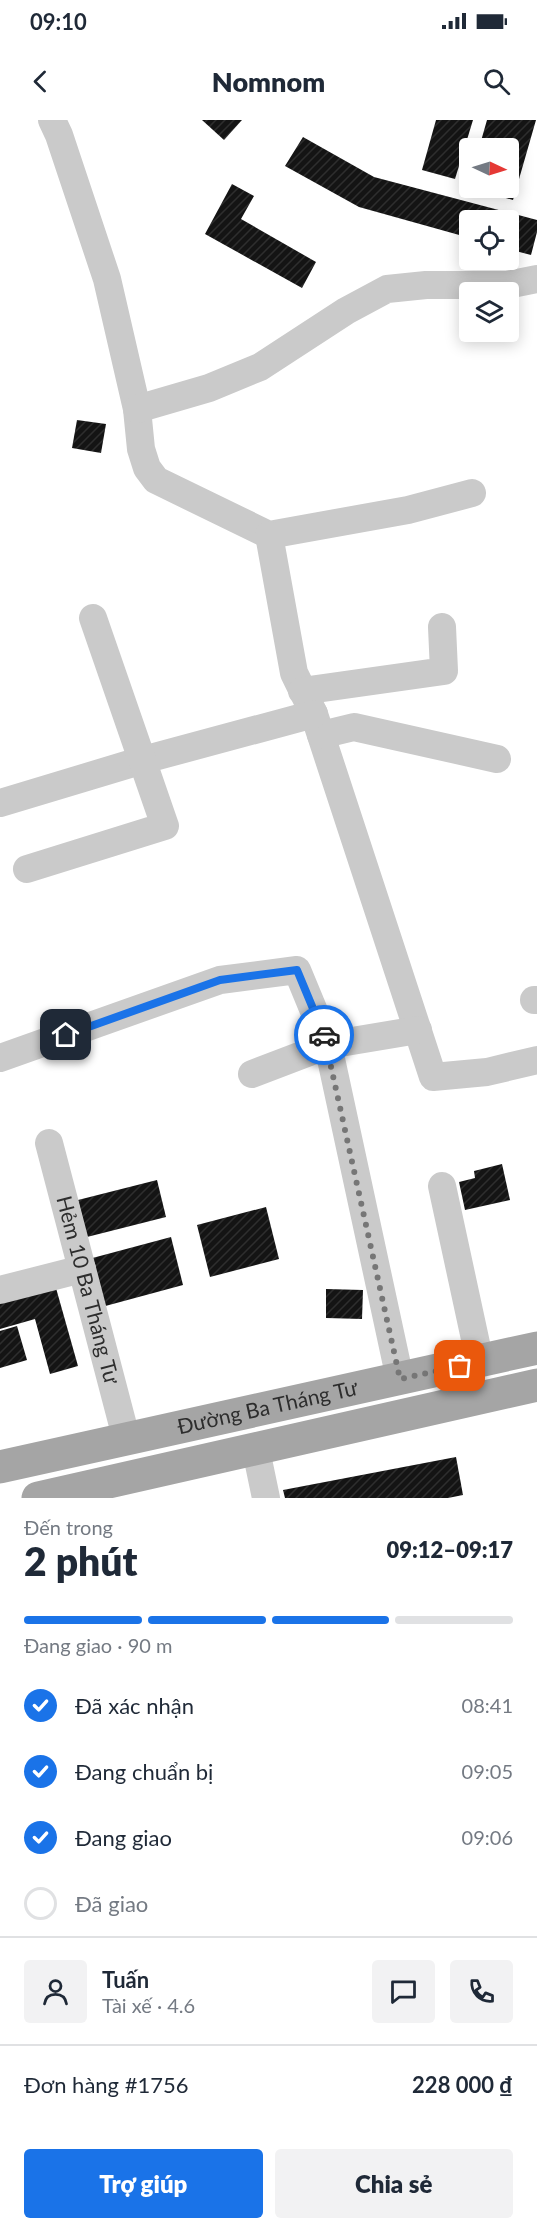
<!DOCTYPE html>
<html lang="vi">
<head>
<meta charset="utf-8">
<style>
	:root { --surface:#fff; --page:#f2f2f3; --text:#1f2937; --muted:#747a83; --line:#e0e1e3; --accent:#1a73e8 }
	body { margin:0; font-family:Lato,sans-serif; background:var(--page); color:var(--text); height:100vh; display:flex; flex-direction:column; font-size:22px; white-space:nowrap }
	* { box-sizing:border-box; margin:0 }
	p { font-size:20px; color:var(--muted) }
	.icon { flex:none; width:33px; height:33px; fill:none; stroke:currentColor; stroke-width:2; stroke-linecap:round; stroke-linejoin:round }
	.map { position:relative; height:1378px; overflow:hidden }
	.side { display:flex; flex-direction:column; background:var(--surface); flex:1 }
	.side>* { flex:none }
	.needle { width:39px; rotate:94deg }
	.tools { position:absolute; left:459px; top:18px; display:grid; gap:12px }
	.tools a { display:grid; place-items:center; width:60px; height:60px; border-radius:6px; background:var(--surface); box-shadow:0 3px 15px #0003; font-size:30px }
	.pin { position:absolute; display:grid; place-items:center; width:51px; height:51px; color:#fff; margin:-26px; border-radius:12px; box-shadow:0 3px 9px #0006 }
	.courier { position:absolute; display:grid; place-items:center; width:60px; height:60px; margin:-30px; border:4px solid #1a73e8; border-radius:50%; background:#fff; color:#222; box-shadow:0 2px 8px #0007 }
	.headline em { font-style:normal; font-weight:800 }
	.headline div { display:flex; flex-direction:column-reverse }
	.headline { display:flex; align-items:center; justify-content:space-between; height:102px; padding:0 24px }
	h1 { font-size:39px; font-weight:800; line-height:45px }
	.bar { display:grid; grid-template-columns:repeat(4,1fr); gap:9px 6px; align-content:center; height:72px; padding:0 24px }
	.bar i { height:8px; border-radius:4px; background:var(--line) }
	.bar .on { background:var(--accent) }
	.bar p { grid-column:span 4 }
	.line { display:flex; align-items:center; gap:15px; padding:0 24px; border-top:2px solid var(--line) }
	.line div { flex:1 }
	.round { display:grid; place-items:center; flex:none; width:63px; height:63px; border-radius:6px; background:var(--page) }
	ol { padding:0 24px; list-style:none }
	li { display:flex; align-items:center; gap:18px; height:66px }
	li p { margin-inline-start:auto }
	li .icon { padding:6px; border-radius:50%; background:var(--accent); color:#fff; stroke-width:4 }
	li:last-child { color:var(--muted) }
	li i { width:33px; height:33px; border:3px solid var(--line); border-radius:50% }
	.button { display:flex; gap:12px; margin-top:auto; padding:12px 24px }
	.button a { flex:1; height:69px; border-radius:6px; background:var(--accent); color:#fff; font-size:24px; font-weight:800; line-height:69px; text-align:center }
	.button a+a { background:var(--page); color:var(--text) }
	.status { display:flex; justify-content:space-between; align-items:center; height:42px; padding:0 30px; background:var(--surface); direction:ltr }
	.status svg { height:16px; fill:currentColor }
	header { display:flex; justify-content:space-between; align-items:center; height:78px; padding:0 24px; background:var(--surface); font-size:27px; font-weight:800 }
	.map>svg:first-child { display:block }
	.building { fill:url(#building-hatch) }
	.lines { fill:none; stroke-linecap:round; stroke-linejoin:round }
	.minor { stroke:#cacaca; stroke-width:28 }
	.major { stroke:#a5a5a5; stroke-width:33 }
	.done { stroke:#767676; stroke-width:6; stroke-dasharray:0 10.8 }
	.route { stroke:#1a73e8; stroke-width:8 }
	.labels { text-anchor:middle; stroke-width:6; stroke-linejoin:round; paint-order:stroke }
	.street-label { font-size:21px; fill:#2d2d2d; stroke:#fff }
</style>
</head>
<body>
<div class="status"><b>09:10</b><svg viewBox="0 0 49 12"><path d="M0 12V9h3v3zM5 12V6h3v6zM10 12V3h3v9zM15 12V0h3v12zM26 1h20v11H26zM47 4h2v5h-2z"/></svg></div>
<header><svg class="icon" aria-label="back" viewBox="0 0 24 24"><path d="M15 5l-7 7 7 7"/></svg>Nomnom<svg class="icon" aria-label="search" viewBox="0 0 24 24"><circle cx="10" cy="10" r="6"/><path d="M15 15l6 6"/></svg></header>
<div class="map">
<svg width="537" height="1378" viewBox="0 0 537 1378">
	<defs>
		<pattern id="building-hatch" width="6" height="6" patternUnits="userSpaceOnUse" patternTransform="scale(1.5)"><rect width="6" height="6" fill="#141414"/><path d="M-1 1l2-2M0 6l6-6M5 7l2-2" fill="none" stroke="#2e2e2e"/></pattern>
	</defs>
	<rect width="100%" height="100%" fill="#fff"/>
	<!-- building -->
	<g class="building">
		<polygon points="202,0 242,0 224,20"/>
		<polygon points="436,0 473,0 455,59 422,50"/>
		<polygon points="487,0 536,0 513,80 471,68 508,68 508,28 479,28"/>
		<polygon points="303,17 374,57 537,100 537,112 531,135 508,129 508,100 470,100 470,118 359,87 285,46"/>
		<polygon points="232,64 254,76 241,99 316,142 302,168 205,114"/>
		<polygon points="77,300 106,304 101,333 72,328"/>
		<polygon points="502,1044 510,1080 465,1090 459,1062 475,1058 474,1051"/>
		<polygon points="157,1060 166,1097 87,1117 78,1080"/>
		<polygon points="266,1087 279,1139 210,1157 197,1105"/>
		<polygon points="171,1117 183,1165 98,1188 85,1140"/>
		<polygon points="54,1161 78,1246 50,1254 35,1199 0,1209 0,1177"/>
		<polygon points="326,1169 363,1170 362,1199 326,1198"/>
		<polygon points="17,1206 27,1240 0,1248 0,1211"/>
		<polygon points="456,1337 463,1375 448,1378 285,1378 283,1370"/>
	</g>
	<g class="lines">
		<!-- minor -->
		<g class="minor">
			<polyline points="52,0 59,15 107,159 137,289 141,329 147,348 156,360 269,415 408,390 472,373"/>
			<polyline points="137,289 209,268 260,247 346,191 387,169 426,165 507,165 537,159"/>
			<polyline points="269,415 294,553 314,594 433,957 487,952 537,940"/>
			<polyline points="302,571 444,551 442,507"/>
			<polyline points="321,615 354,607 497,639"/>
			<polyline points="0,683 143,640 314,594"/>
			<polyline points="27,749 165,706 93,498"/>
			<polyline points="534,880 537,880"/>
			<polyline points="0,938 220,860 297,850 328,925 400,1259"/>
			<polyline points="252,954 328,925 418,910"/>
			<path id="s1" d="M49,1023L126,1317"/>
			<polyline points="442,1066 480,1242"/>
			<polyline points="0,1170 82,1149"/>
			<polyline points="256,1330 266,1378"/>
		</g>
		<!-- major -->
		<g class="major">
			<path id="s2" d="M0,1347L537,1228"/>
			<polyline points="38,1378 537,1265"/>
		</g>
	</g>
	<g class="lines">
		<!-- done -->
		<polyline class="done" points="324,915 400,1259 460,1246"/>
		<!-- route -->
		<polyline class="route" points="66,915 220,860 297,850 324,915"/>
	</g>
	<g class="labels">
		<!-- street labels -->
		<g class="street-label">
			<text dy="7" stroke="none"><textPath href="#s1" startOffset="152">Hẻm 10 Ba Tháng Tư</textPath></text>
			<text dy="7" stroke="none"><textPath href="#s2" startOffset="274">Đường Ba Tháng Tư</textPath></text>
		</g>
	</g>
</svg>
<div class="tools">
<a><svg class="needle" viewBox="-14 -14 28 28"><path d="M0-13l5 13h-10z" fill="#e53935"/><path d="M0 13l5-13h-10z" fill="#747a83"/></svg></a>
<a><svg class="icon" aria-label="locate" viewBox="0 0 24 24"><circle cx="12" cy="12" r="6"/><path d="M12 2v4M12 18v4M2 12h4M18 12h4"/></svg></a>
<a><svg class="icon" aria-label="layers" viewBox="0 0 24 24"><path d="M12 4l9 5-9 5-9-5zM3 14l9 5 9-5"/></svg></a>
</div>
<div class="pin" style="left:460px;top:1246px;background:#ea580c"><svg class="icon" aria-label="bag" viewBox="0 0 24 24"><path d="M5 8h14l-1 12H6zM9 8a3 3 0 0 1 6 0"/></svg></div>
<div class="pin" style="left:66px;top:915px;background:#1f2937"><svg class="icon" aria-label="home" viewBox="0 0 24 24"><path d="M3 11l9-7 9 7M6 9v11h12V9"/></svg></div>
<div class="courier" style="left:324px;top:915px"><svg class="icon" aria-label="car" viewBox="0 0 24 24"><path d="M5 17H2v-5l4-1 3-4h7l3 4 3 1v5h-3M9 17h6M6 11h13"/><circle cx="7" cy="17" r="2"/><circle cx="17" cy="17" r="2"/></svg></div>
</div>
<section class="side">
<div class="headline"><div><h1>2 phút</h1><p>Đến trong</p></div><em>09:12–09:17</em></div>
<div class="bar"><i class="on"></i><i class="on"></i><i class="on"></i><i></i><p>Đang giao · 90 m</p></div>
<ol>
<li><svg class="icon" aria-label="check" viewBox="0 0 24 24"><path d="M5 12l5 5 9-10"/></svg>Đã xác nhận<p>08:41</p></li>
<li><svg class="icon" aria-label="check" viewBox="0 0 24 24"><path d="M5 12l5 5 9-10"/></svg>Đang chuẩn bị<p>09:05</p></li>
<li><svg class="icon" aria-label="check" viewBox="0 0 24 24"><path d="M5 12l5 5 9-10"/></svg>Đang giao<p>09:06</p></li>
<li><i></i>Đã giao</li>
</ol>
<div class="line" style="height:108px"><a class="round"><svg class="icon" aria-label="person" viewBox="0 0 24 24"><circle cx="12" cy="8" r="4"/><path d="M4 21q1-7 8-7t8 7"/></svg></a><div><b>Tuấn</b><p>Tài xế · 4.6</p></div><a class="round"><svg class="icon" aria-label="chat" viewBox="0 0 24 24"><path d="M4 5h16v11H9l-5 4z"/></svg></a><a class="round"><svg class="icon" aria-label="phone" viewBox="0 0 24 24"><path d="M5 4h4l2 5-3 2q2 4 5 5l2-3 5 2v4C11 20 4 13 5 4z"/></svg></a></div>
<div class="line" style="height:78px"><div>Đơn hàng #1756</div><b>228 000 ₫</b></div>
<div class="button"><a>Trợ giúp</a><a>Chia sẻ</a></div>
</section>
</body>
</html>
